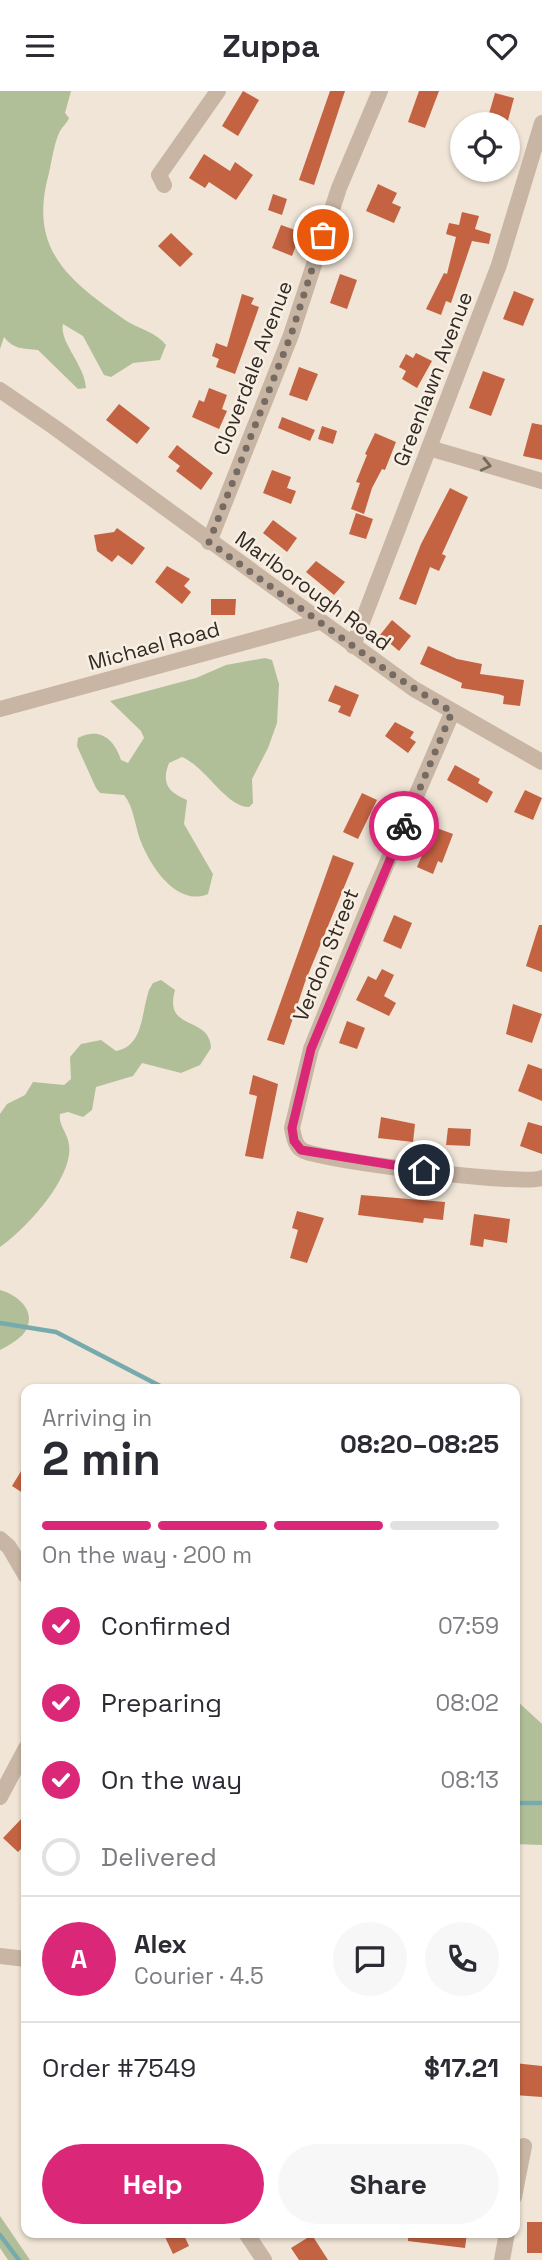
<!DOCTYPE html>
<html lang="en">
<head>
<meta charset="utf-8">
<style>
	:root { --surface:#fff; --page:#f7f7f7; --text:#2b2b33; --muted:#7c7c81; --line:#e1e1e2; --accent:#db2777 }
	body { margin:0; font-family:"Space Grotesk",sans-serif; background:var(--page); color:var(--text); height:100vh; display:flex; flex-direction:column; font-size:26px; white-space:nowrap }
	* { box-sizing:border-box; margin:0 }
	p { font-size:23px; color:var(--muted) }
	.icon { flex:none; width:38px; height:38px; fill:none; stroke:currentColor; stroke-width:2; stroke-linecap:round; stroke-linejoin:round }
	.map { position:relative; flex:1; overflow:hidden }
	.sheet { position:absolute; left:21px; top:1293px; width:499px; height:854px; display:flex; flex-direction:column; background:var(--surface); border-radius:14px; box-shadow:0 2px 5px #0004 }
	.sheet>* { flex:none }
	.fabs { position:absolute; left:450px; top:21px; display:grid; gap:14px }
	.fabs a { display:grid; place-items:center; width:70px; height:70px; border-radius:50%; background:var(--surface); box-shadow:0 2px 5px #0004; font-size:35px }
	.pin { position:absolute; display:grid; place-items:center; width:60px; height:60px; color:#fff; margin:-30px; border:4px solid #fff; border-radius:50%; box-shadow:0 2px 7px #0007 }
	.courier { position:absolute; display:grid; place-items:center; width:70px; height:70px; margin:-35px; border:5px solid #db2777; border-radius:50%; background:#fff; color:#222; box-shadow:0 2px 9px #0007 }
	.overview em { font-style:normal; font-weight:600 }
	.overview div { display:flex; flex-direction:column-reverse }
	.overview { display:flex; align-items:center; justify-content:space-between; height:119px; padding:0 21px }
	h1 { font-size:46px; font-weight:600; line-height:52px }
	.bar { display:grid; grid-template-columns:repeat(4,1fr); gap:10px 7px; align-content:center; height:84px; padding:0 21px }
	.bar i { height:9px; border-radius:5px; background:var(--line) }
	.bar .active { background:var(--accent) }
	.bar p { grid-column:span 4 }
	.line { display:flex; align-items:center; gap:18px; padding:0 21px; border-top:2px solid var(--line) }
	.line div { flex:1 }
	.round { display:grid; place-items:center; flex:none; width:74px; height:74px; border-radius:37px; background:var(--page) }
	ol { padding:0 21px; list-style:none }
	li { display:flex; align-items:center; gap:21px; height:77px }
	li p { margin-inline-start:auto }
	li .icon { padding:7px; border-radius:50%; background:var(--accent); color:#fff; stroke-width:4 }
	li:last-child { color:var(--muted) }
	li i { width:38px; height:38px; border:4px solid var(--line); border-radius:50% }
	.cta { display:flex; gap:14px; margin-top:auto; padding:14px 21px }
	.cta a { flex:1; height:80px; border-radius:42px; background:var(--accent); color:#fff; font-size:28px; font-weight:600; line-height:80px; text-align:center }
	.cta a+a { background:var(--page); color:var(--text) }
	header { display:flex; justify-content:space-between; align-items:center; height:91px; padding:0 21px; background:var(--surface); font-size:32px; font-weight:600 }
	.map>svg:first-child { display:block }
	.green { fill:#b1bf98 }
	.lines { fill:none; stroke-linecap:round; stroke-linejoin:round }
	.stream { stroke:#77aaad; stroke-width:4.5 }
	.building { fill:#c46341 }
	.minor { stroke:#c8b5a4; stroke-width:16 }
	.oneway { stroke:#76695e }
	.done { stroke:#756b63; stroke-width:7; stroke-dasharray:0 12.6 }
	.route { stroke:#db2777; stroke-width:9 }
	.labels { text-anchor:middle; stroke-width:5; stroke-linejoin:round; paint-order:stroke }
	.street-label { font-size:21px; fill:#332a25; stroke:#f8efe3 }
</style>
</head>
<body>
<header><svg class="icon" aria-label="menu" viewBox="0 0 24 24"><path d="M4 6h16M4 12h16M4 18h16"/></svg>Zuppa<svg class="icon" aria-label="heart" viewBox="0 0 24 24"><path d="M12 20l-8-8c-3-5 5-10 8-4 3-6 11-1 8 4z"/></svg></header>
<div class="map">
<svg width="542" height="2169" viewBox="0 0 542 2169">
	<rect width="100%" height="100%" fill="#f0e5d7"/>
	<!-- green -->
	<g class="green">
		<path d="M0,0H71L65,22L69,27C67,32 63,35 60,40C54,52 52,69 49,82C28,158 67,188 125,229C139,238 156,241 166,254L160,269L133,272L111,286L104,284L83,245L63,233C59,251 85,274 86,297L78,298L38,259C23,257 14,259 4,246L0,258Z"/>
		<path d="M265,567L272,569L279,593L277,632L268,657L252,688L253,712L249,716C226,716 206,676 182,666L169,672C161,692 168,701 187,709L184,733L213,783L208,803C177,816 151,776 141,751C135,736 134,716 124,704L100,702L96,697L77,655L78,647C100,636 114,648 121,669L128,672L144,647L141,640L110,610L196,587L226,574Z"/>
		<path d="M161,889L175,899C163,941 210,924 211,957L200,974L181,982L142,972L133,985L96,996L92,1019L83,1026L68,1021L60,1023C58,1034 68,1042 69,1054C74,1086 25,1139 0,1156V1023L7,1013L25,1004L33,991L64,994L71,988L70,966L81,953L101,949L116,960C144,955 141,922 149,899L153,892Z"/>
		<path d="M0,1199C16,1203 37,1219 26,1239C22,1247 8,1255 0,1259Z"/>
		<polygon points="515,1608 542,1633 542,1754 515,1753"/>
		<polygon points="0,2125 30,2169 8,2169 0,2157"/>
	</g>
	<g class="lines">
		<!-- stream -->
		<g class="stream">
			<polyline points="0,1232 56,1241 166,1298"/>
			<polyline points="514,1712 542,1712"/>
			<polyline points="0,2144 19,2169"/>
		</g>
	</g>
	<!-- building -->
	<g class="building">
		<polygon points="243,0 259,9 238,45 222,35"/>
		<polygon points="330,0 345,0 314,94 299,89"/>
		<polygon points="419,0 439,0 425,37 408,31"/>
		<polygon points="495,2 514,7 507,33 486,33"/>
		<polygon points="204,63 230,80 235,71 253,84 236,109 209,91 205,97 189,87"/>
		<polygon points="378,93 397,102 392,112 401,116 394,132 366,120"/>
		<polygon points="273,103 287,108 282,124 268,119"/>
		<polygon points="462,121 479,125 475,138 491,143 489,153 472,150 451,212 446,210 441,224 426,218 444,182 447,183 456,146 446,143 449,132 459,134"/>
		<polygon points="281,134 301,141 292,165 272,157"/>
		<polygon points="171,142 193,163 180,176 158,155"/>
		<polygon points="340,183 357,189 347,218 330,212"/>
		<polygon points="514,200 534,208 523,235 503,228"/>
		<polygon points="242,203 254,207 251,213 259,216 235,283 216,276 219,268 212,265 216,252 227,256"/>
		<polygon points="416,262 432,270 417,297 402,288 406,280 399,276 406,263 413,267"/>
		<polygon points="299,276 318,283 307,310 289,304"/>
		<polygon points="483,280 505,288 491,325 469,317"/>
		<polygon points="209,297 227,304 222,318 227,320 219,338 192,326 199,309 204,311"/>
		<polygon points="119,313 150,337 137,353 106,329"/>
		<polygon points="282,326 315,339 310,350 278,337"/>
		<polygon points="532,332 542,334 542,369 523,365"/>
		<polygon points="322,335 337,340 333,353 318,348"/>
		<polygon points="375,342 396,351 385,379 382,378 372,397 364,423 351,418 360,392 356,391 367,364 365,363"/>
		<polygon points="177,354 213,382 201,399 176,380 180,375 168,366"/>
		<polygon points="272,379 291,386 287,397 296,400 291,413 263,402"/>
		<polygon points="450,397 468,406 442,463 446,465 439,480 430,476 416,514 399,508 421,453"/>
		<polygon points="356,422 373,428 366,448 349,443"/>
		<polygon points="273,429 297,447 287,461 263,442"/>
		<polygon points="117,437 145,457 132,474 118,464 112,471 97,460 94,444 114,441"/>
		<polygon points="316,470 345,491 334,504 306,481"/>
		<polygon points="167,475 190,488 184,495 191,501 182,513 155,491"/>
		<polygon points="211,508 236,508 235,524 211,524"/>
		<polygon points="392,529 411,545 399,560 380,544"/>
		<polygon points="428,555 457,568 482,573 480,583 524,589 520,615 503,613 504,605 498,603 461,597 462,592 420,573"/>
		<polygon points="335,594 359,604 350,626 338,621 341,615 328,610"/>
		<polygon points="395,631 414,641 410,647 416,651 408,662 385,645"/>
		<polygon points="455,674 480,688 478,692 493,701 487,712 447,689"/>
		<polygon points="525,699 542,707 533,729 514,721"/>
		<polygon points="362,702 377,709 358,748 343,741"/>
		<polygon points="434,736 453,743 442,772 438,770 433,783 417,776"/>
		<polygon points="333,764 354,772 305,891 284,954 267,949"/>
		<polygon points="394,824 412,832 401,858 383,850"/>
		<polygon points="539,834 542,834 542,881 526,875"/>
		<polygon points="382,878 394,884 384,905 396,912 389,925 356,909 368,885 376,889"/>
		<polygon points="513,913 542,923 532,952 506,943"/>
		<polygon points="347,930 365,937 357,958 339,952"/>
		<polygon points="528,973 542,978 542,1010 518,1000"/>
		<polygon points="253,984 278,993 263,1068 245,1065 257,1005 249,1003"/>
		<polygon points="381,1026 415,1033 413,1051 378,1047"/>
		<polygon points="528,1031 542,1035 542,1063 520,1055"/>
		<polygon points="448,1037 471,1038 470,1055 446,1054"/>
		<polygon points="361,1104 445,1111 443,1129 424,1127 423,1132 358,1124"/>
		<polygon points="297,1120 324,1127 307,1172 290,1167 298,1139 292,1137"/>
		<polygon points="474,1123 510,1128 507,1152 484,1148 483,1156 470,1154"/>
		<polygon points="26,1372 26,1404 12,1395"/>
		<polygon points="26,1723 26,1753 18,1761 3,1747"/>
		<polygon points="514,1972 542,1975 542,2006 514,2004"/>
		<rect x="527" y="2131" width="15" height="31"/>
		<polygon points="173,2142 183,2142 189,2155 173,2163 165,2146"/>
		<polygon points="408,2142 467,2142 465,2157 408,2150"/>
		<polygon points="312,2144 328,2169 299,2169 291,2157"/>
	</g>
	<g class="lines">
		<!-- minor -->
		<g class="minor">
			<polyline points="164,94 159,84 218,0"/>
			<polyline points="0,299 54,336 414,598 542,671"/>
			<polyline points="429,357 542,390"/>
			<polyline points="209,451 291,244 339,97 380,0"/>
			<polyline points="353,555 499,174 542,32"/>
			<polyline points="0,618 319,531"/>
			<path d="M452,622L374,802L311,958L292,1037C294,1046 295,1056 304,1060C326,1070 524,1095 542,1087"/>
			<polyline points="0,1448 9,1456 26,1485"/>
			<polyline points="0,1706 26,1657"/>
			<polyline points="0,1865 26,1868"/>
			<polyline points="514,2106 524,2055"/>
			<polyline points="246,2142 264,2169"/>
			<polyline points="502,2169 507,2142"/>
		</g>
	</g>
	<!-- one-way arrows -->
	<defs><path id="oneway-chevron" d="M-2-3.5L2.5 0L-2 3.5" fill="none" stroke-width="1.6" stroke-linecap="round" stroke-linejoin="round" transform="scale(1.75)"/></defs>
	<use class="oneway" href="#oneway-chevron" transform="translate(486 374) rotate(13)"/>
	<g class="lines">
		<!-- done -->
		<polyline class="done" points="323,144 291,244 209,451 393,584 452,621 404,735"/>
		<!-- route -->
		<polyline class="route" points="404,735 311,958 292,1037 294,1050 301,1059 424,1079"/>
	</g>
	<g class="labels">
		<!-- street labels -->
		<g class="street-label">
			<text transform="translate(253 277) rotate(-69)" y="7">Cloverdale Avenue</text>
			<text transform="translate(433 288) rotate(-69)" y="7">Greenlawn Avenue</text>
			<text transform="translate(313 500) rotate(36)" y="7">Marlborough Road</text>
			<text transform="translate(154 555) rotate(-15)" y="7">Michael Road</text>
			<text transform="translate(326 864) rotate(-68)" y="7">Verdon Street</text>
		</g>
	</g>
</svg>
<div class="fabs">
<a><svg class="icon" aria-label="locate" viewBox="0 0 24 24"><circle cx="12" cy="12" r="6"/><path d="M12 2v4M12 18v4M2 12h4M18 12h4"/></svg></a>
</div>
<div class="pin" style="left:323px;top:144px;background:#ea580c"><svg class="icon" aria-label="bag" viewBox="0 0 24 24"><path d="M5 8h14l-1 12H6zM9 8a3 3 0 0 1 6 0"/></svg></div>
<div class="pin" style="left:424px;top:1079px;background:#1f2937"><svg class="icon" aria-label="home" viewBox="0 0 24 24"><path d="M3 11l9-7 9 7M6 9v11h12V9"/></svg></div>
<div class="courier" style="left:404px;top:735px"><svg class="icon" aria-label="bike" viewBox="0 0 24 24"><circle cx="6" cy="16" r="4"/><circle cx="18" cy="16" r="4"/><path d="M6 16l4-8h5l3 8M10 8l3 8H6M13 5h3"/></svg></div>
<section class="sheet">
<div class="overview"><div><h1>2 min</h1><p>Arriving in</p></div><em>08:20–08:25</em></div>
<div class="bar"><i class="active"></i><i class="active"></i><i class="active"></i><i></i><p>On the way · 200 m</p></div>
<ol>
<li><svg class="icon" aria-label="check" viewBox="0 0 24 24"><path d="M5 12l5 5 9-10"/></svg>Confirmed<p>07:59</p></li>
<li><svg class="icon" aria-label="check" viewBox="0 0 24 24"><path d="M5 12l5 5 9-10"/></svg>Preparing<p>08:02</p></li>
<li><svg class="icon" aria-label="check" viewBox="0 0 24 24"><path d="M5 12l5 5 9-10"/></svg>On the way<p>08:13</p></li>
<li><i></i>Delivered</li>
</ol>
<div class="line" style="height:126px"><b class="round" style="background:var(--accent);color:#fff">A</b><div><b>Alex</b><p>Courier · 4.5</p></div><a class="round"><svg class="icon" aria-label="chat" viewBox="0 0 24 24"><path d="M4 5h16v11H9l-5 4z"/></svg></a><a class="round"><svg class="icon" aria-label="phone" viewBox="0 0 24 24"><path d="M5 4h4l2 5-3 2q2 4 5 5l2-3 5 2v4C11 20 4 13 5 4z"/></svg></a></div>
<div class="line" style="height:91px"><div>Order #7549</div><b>$17.21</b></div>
<div class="cta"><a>Help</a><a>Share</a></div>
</section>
</div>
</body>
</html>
